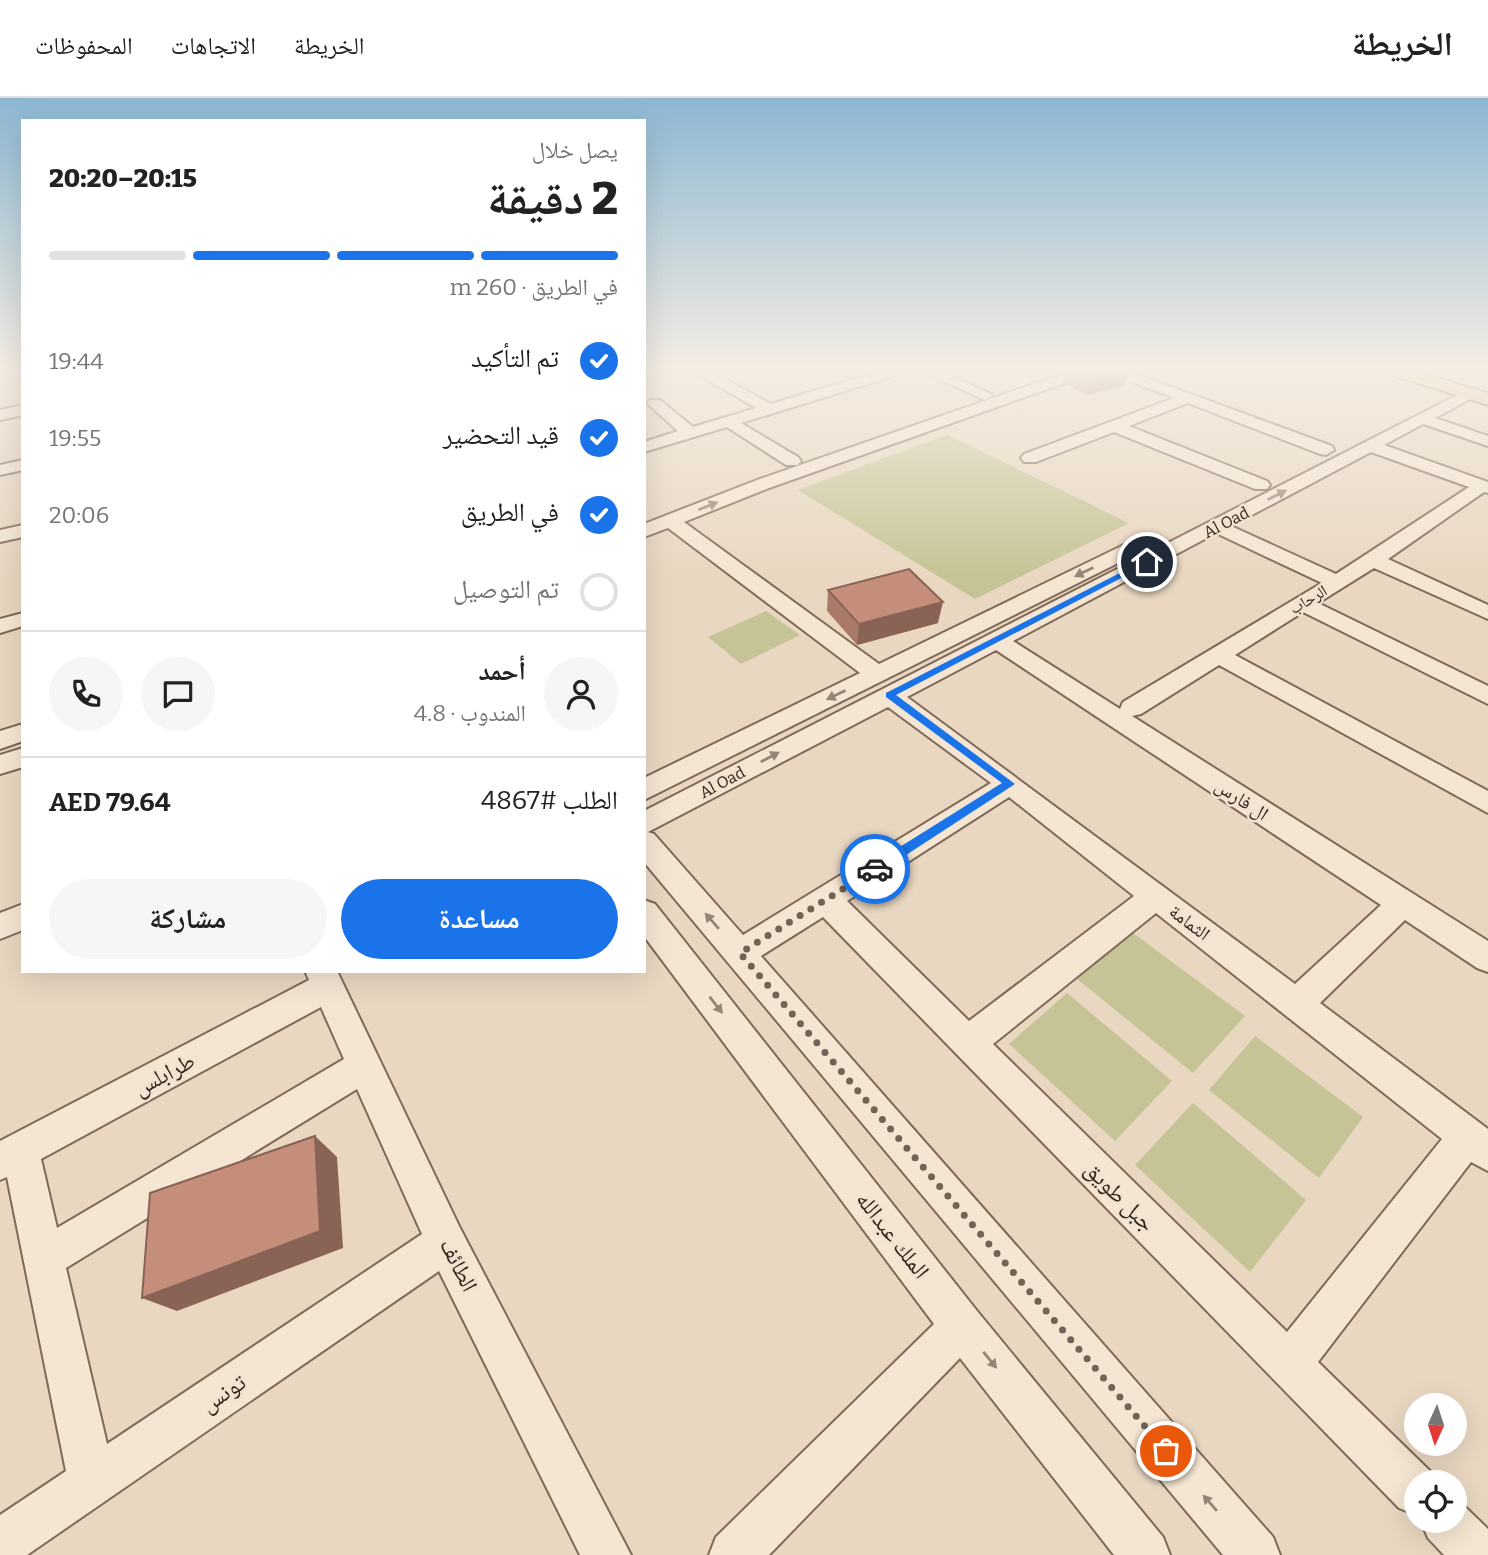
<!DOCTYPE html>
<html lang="ar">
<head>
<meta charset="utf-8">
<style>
	:root { --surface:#fff; --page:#f6f6f6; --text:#222; --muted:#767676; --line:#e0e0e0; --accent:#1a73e8 }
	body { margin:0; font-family:Bitter,"Noto Naskh Arabic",serif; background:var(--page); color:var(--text); direction:rtl; height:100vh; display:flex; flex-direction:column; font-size:26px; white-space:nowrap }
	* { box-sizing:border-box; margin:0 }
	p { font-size:23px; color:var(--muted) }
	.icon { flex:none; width:38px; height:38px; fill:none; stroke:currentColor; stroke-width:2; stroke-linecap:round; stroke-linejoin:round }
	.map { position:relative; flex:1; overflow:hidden; direction:ltr }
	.side { position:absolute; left:21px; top:21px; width:625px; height:854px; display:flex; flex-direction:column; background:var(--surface); border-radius:0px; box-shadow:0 7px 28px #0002; direction:rtl }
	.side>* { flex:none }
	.needle { width:46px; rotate:183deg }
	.controls { position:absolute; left:1404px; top:1295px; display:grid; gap:14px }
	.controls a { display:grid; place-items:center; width:63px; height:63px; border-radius:50%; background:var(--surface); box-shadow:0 7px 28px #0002; font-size:35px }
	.pin { position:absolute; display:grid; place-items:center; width:60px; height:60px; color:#fff; margin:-30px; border:4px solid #fff; border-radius:50%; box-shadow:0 2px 7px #0007 }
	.courier { position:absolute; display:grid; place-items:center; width:70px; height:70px; margin:-35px; border:5px solid #1a73e8; border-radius:50%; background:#fff; color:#222; box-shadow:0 2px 9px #0007 }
	.headline em { font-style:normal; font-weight:800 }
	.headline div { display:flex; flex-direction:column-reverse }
	.headline { display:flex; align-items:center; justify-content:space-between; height:119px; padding:0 28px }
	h1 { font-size:46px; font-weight:800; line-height:52px }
	.bar { display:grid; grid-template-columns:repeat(4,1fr); gap:10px 7px; align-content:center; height:84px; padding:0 28px }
	.bar i { height:9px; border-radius:5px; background:var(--line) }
	.bar .on { background:var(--accent) }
	.bar p { grid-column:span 4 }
	.line { display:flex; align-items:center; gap:18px; padding:0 28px; border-top:2px solid var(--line) }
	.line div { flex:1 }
	.round { display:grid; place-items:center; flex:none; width:74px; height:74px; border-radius:37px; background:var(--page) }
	ol { padding:0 28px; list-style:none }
	li { display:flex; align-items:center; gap:21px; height:77px }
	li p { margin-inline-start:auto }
	li .icon { padding:7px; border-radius:50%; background:var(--accent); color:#fff; stroke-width:4 }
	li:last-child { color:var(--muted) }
	li i { width:38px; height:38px; border:4px solid var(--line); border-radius:50% }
	.primary-button { display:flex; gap:14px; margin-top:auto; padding:14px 28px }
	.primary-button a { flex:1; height:80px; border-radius:42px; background:var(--accent); color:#fff; font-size:28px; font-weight:800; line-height:80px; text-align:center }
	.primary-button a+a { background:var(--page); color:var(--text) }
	header { display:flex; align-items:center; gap:42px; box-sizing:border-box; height:98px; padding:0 35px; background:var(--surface); border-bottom:2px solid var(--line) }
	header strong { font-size:33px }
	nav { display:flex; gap:38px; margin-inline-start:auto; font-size:24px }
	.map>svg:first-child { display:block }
	.green { fill:#c6c496 }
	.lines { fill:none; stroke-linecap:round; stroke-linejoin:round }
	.minor-casing { stroke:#81695a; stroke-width:4 }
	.major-casing { stroke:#4e392e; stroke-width:3 }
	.minor { fill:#f5e6d3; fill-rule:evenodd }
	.major { fill:#e9c59c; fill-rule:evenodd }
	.wall { fill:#a97a69 }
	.shaded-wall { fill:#896355 }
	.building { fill:#c48e7a; stroke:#896355; stroke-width:2 }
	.oneway { fill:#948578 }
	.route { fill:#1a73e8 }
	.done { stroke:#726356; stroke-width:7; stroke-dasharray:0 12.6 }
	.labels { text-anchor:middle; stroke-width:5; stroke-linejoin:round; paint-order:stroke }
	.far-street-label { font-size:16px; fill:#32241d; stroke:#f1e3d0 }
	.street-label { font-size:19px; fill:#32241d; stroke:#f1e3d0 }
	.near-street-label { font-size:23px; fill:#32241d; stroke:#f1e3d0 }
</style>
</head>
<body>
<header>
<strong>الخريطة</strong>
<nav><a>الخريطة</a><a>الاتجاهات</a><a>المحفوظات</a></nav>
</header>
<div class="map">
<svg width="1488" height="1457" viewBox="0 0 1488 1457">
	<rect width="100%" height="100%" fill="#e9d7c1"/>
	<!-- green -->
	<g class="green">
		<polygon points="947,337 1129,425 975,501 798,392"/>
		<polygon points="766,513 800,537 741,566 708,539"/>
		<polygon points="1129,832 1245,918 1193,975 1076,880"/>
		<polygon points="1067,895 1172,983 1115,1043 1009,946"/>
		<polygon points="1255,938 1363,1019 1319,1080 1209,992"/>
		<polygon points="1193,1005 1306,1102 1250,1174 1135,1067"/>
	</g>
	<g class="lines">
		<!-- minor casing -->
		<g class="minor-casing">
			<g id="minor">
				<polygon points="694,274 712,274 771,306 877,274 899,274 897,277 741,325 798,359 801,363 798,367 786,367 727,329 644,354 644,344 678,333 650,308 647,305 650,302 660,302 693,329 756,310"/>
				<polygon points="924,274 943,274 993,297 985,302 980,300"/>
				<polygon points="1068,274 1089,274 1087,277 769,390 684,424 879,566 1136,441 1150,441 1153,445 1150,449 644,702 644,680 860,575 668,430 644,439 644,426 757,382"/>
				<polygon points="1111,274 1131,274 1332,348 1334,352 1326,357 1320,356 1188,305 1129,328 1267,383 1270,387 1267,391 1255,391 1114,334 1036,364 1024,364 1021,360 1024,356 1174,300 1113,277"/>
				<path d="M1471,290L1476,292L1479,295L1476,298L1435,320L1488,338V348L1423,326L1384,347L1488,384V395L1484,394L1388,461L1488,507V521L1374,470L1318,505L1488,588V606L1303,514L1235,557L1488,693V715L1219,567L1141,616L1132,618L1488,843V874L1477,870L1405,822L1320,905L1488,1031V1073L1471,1064L1318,1264L1433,1376L1436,1384H1416V1417L1399,1410L823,819L761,858L1273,1439L1280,1457H1223L644,764V713ZM1371,354L1469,389L1336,476L1231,428ZM1216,435L1322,485L1123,604L1120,611L1013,543ZM996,552L1381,807L1295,886L907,599ZM888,609L991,685L743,837L654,736L648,734ZM1009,699L1134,798L969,923L847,803ZM1156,815L1442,1041L1287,1234L993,946Z"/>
				<polygon points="23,307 23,317 0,322 0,312"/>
				<polygon points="23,362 23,372 0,377 0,367"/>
				<polygon points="23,427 23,439 0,444 0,432"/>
				<polygon points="23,515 23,528 0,535 0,521"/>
				<polygon points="23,626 23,643 0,651 0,633"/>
				<polygon points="23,650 23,669 0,676 0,657"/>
				<polygon points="644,802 655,806 977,1213 1163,1439 1170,1457 1114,1457 960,1260 769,1457 709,1457 716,1439 934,1226 644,838"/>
				<polygon points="23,806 23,832 0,841 0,815"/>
				<path d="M305,873H337L460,1130L631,1457H580L439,1173L27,1457H0V1417L66,1373L7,1079L0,1082V1043L309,882ZM321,909L344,961L57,1130L41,1061ZM357,991L422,1136L107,1346L66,1170Z"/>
				<polygon points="1454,1402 1462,1406 1488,1431 1488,1457 1444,1457 1428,1440 1421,1423 1454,1423"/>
			</g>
		</g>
		<!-- major casing -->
		<g class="major-casing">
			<polygon id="major" points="1391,274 1419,274 1488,295 1488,307 1394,278"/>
		</g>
		<!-- minor -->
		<use href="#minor" class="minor"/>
		<!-- major -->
		<use href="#major" class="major"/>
	</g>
	<!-- wall -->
	<g class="wall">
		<polygon points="1065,274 1128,274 1124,288 1086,297 1062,284"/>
		<polygon points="828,492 938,525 857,547 827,513"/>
	</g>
	<!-- shaded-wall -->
	<g class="shaded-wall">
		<polygon points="1113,274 1128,274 1124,288 1086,297 1091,279"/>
		<polygon points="943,504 938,525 857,547 859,526"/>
		<polygon points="315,1038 337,1059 343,1150 177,1213 142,1200"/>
	</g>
	<!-- building -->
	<g class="building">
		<polygon points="1082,274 1113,274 1091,279"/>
		<polygon points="909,471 943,504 859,526 828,492"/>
		<polygon points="315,1038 320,1133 142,1200 150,1095"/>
	</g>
	<!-- one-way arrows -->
	<defs><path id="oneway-solid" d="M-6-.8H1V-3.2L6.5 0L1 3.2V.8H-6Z" transform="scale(1.75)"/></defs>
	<g class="oneway">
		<use href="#oneway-solid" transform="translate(1277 397) rotate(-27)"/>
		<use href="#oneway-solid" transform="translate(708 408) rotate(-22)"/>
		<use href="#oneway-solid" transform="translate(1084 474) rotate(154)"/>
		<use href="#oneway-solid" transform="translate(836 597) rotate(154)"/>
		<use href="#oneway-solid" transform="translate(770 659) rotate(-28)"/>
		<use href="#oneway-solid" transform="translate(712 823) rotate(-131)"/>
		<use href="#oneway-solid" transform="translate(716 907) rotate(52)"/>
		<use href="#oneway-solid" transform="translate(990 1262) rotate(51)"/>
		<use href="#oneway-solid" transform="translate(1210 1405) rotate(-131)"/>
	</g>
	<!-- sky -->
	<linearGradient id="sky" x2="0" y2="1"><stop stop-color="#8cb7d2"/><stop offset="0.57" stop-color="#f5ede3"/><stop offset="1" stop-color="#f5ede3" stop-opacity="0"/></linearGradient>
	<rect width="1488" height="478" fill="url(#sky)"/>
	<!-- route -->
	<polygon class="route" points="1145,462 1152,464 896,597 1015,686 880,774 871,774 871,767 1002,685 886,599 886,595"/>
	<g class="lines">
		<!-- done -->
		<polyline class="done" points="875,771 740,855 1166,1353"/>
	</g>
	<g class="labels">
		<!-- far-street labels -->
		<g class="far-street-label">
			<text transform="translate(1226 424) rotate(-27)" y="6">Al Oad</text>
			<text transform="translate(1308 501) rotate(-31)" y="6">الرحاب</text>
			<text transform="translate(722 684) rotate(-28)" y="6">Al Oad</text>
		</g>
		<!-- street labels -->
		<g class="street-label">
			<text transform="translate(1242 701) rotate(33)" y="7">ال فارس</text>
			<text transform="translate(1190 824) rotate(37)" y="7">الثمامة</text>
		</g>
		<!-- near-street labels -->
		<g class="near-street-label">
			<text transform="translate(164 976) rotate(-28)" y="8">طرابلس</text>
			<text transform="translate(1120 1098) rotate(45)" y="8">جبل طويق</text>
			<text transform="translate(893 1137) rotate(52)" y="8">الملك عبدالله</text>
			<text transform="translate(459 1167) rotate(63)" y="8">الطائف</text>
			<text transform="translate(223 1295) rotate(-34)" y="8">تونس</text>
		</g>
	</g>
</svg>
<div class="controls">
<a><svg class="needle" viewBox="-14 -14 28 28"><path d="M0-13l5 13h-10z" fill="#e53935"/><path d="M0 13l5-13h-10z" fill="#767676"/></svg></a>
<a><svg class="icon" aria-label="locate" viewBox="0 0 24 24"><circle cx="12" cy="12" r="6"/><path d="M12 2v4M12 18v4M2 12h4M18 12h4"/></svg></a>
</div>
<div class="pin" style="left:1166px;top:1353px;background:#ea580c"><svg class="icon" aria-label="bag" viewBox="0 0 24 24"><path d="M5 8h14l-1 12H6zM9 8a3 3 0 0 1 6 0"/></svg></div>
<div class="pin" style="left:1147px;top:464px;background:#1f2937"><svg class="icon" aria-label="home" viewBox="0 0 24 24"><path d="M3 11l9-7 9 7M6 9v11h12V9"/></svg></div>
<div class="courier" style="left:875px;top:771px"><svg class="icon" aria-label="car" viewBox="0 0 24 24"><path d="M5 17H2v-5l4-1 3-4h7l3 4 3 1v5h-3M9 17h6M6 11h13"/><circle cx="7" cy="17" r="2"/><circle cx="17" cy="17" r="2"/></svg></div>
<section class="side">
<div class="headline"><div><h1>2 دقيقة</h1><p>يصل خلال</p></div><em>20:15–20:20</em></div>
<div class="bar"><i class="on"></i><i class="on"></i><i class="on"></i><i></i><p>في الطريق · 260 m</p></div>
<ol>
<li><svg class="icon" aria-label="check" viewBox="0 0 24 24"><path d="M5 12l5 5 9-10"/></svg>تم التأكيد<p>19:44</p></li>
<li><svg class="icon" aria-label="check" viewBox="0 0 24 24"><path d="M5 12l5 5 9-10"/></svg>قيد التحضير<p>19:55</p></li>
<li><svg class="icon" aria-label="check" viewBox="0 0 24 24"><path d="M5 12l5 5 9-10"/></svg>في الطريق<p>20:06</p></li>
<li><i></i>تم التوصيل</li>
</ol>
<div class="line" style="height:126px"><a class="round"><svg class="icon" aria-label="person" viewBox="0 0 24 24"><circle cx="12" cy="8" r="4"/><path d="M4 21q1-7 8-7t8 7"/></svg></a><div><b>أحمد</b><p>المندوب · 4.8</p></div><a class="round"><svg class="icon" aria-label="chat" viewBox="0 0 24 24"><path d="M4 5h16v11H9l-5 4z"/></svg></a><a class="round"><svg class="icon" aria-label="phone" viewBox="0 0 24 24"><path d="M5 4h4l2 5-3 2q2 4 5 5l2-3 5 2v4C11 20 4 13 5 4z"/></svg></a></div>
<div class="line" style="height:91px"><div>الطلب #4867</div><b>AED 79.64</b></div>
<div class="primary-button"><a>مساعدة</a><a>مشاركة</a></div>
</section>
</div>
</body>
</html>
